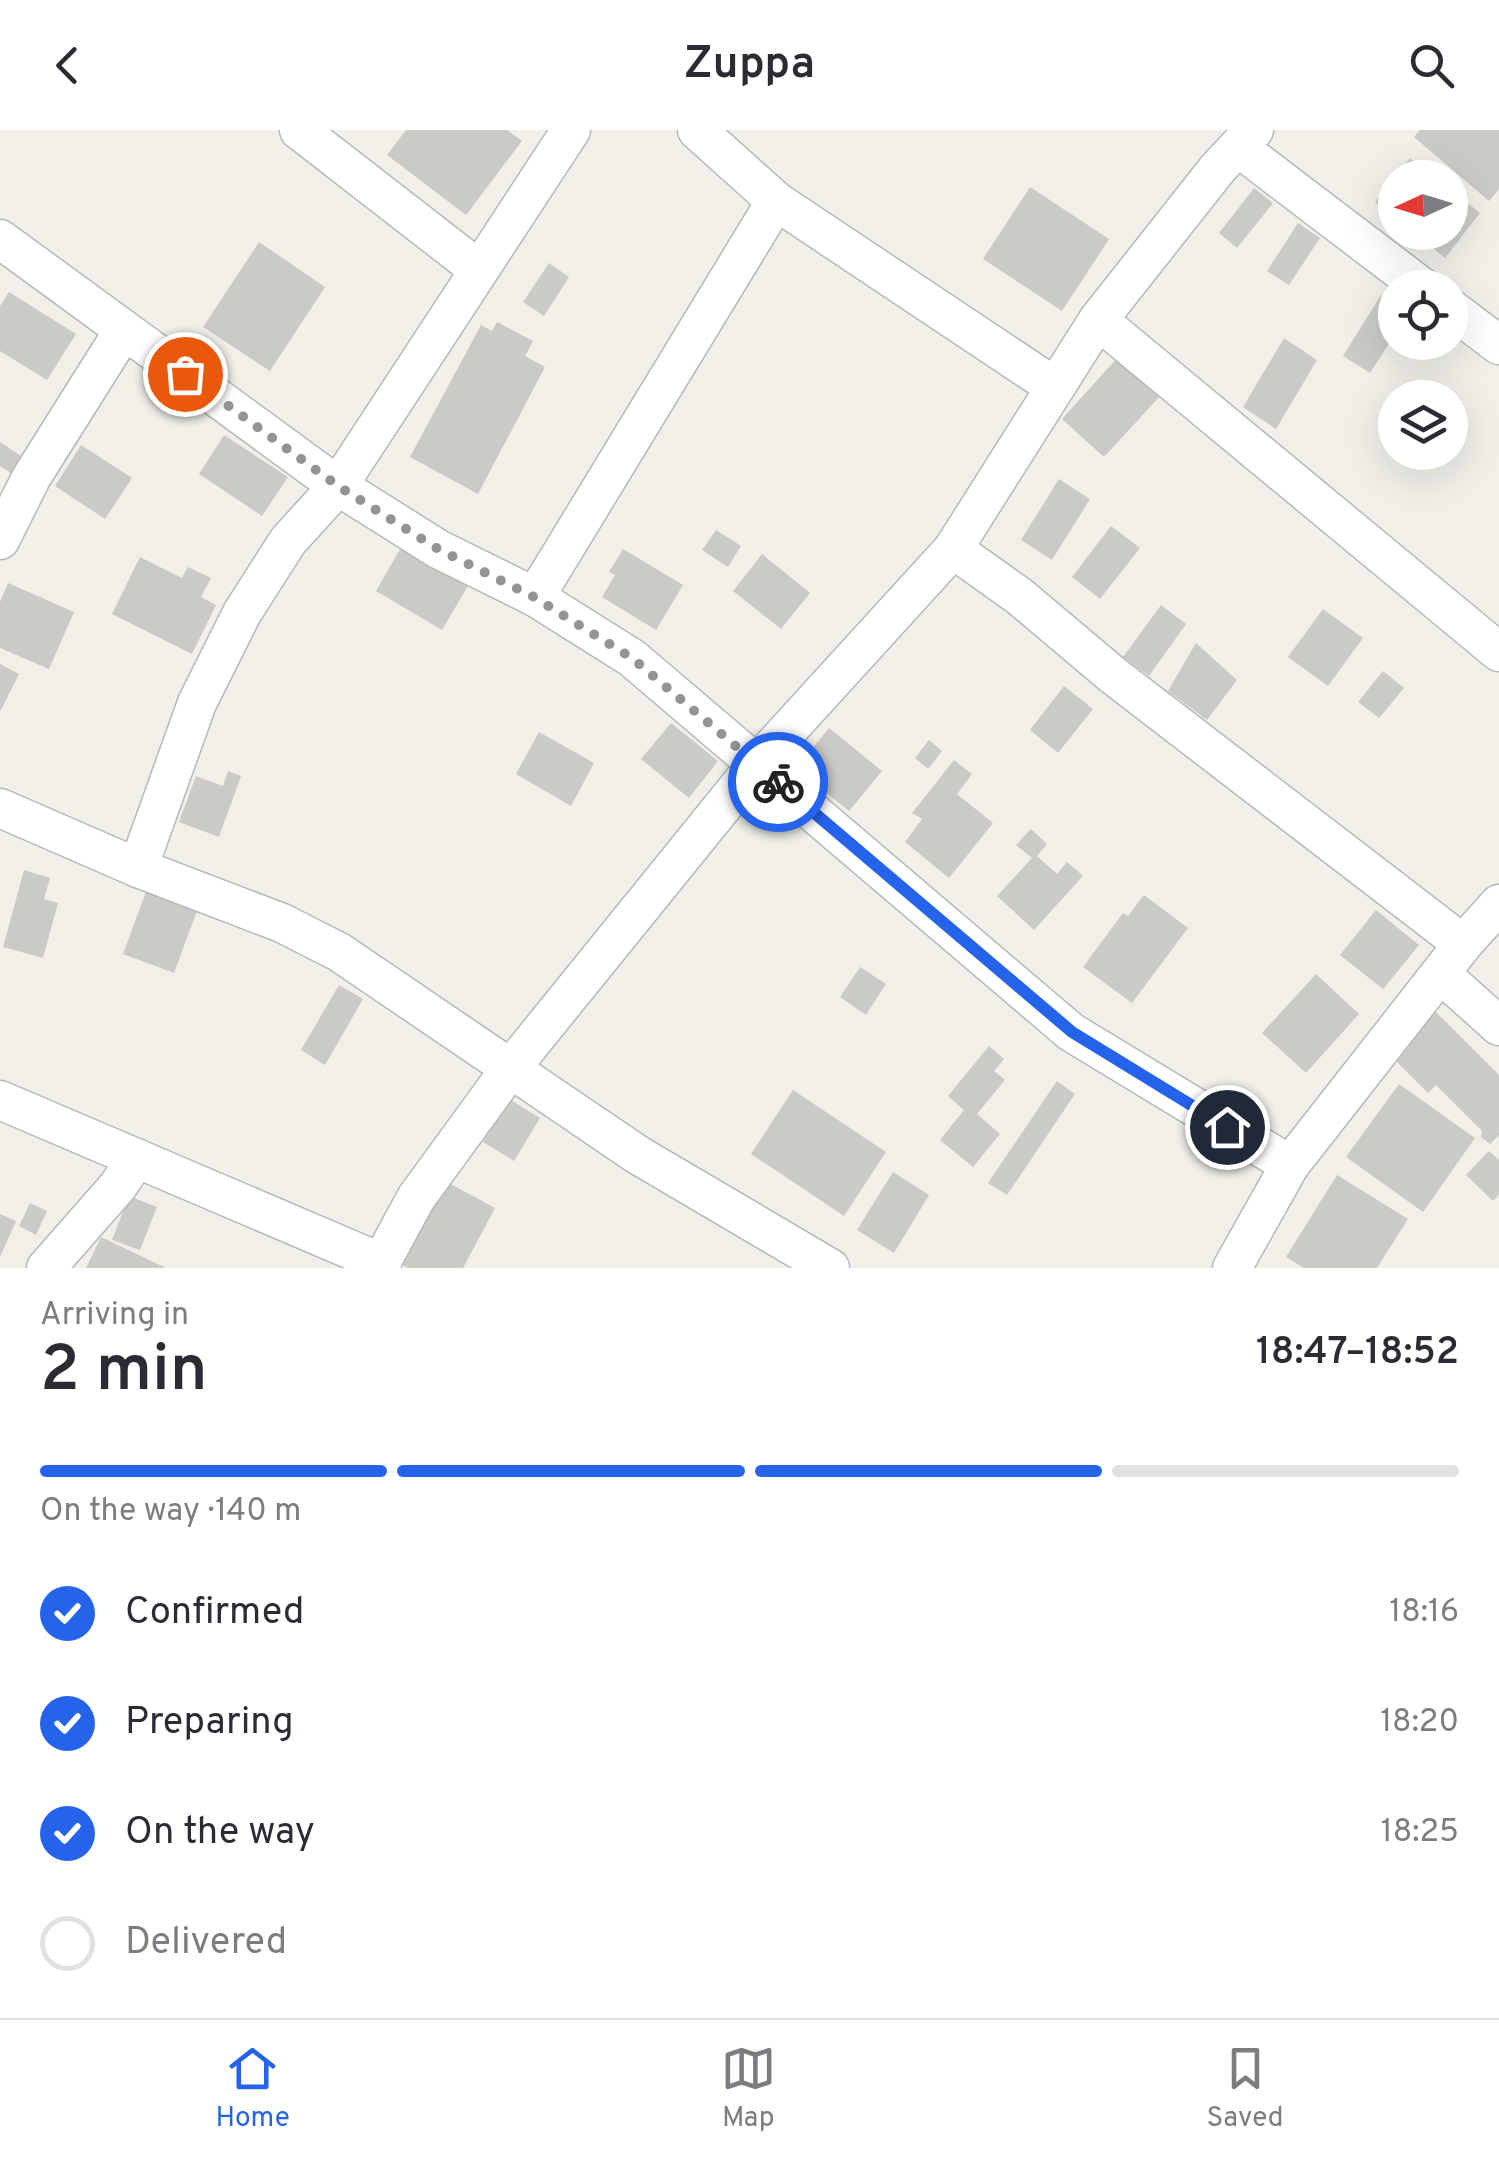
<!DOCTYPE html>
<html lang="en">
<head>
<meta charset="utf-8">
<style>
	:root { --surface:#fff; --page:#f7f7f7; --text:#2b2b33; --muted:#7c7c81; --line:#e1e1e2; --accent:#2563eb }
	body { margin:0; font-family:Overpass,sans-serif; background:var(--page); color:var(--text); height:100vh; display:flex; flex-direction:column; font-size:38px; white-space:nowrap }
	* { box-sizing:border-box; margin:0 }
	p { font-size:32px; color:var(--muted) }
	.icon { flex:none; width:55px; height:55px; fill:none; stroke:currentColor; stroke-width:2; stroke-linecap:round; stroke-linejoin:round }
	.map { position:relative; height:1138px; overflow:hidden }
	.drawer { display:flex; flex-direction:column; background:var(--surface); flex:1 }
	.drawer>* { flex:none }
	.needle { width:65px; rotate:266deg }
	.tools { position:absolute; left:1378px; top:30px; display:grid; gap:20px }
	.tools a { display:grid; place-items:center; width:90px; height:90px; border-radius:50%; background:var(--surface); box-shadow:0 10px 40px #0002; font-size:50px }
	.pin { position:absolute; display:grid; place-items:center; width:85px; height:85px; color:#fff; margin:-42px; border:5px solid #fff; border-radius:50%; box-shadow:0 2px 10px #0007 }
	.courier { position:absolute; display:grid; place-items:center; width:100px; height:100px; margin:-50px; border:8px solid #2563eb; border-radius:50%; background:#fff; color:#222; box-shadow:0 2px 12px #0007 }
	.summary em { font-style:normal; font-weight:600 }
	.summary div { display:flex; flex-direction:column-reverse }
	.summary { display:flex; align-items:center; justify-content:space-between; height:170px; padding:0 40px }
	h1 { font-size:65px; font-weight:600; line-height:75px }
	.bar { display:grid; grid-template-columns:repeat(4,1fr); gap:15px 10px; align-content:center; height:120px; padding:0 40px }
	.bar i { height:12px; border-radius:8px; background:var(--line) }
	.bar .active { background:var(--accent) }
	.bar p { grid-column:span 4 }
	ol { padding:0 40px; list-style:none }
	li { display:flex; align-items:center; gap:30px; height:110px }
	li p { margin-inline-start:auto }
	li .icon { padding:10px; border-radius:50%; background:var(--accent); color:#fff; stroke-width:4 }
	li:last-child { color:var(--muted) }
	li i { width:55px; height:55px; border:5px solid var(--line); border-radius:50% }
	header { display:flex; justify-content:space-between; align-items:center; height:130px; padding:0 40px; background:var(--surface); font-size:45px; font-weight:600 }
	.tab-bar { display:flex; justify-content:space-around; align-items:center; height:140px; border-top:2px solid var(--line); background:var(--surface); font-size:28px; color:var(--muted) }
	.tab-bar a { display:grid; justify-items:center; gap:5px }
	.tab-bar .active { color:var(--accent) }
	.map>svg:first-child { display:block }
	.building { fill:#cccac5 }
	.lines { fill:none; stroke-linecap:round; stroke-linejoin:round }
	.minor-casing { stroke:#b5b8bc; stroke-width:41 }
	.minor { stroke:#fff; stroke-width:38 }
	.done { stroke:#929495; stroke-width:10; stroke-dasharray:0 18 }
	.route { stroke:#2563eb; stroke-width:12 }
</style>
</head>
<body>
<header><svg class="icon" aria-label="back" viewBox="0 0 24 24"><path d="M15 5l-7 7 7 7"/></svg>Zuppa<svg class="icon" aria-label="search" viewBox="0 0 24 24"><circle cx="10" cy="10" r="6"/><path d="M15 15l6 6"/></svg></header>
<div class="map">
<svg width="1499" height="1138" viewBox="0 0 1499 1138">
	<rect width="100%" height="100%" fill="#f1efe8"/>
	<!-- building -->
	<g class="building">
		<polygon points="406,0 507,0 522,11 466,85 387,25"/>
		<polygon points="1420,0 1499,0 1499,59 1489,71 1414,7"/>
		<polygon points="1410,28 1435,48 1395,48 1395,88 1375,72"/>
		<polygon points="1030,57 1109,109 1062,181 983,129"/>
		<polygon points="1254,58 1273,73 1237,118 1219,103"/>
		<polygon points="1450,59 1480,83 1445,128 1413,102 1450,102"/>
		<polygon points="1298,93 1320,108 1289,155 1267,141"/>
		<polygon points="259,112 325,157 270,241 203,197"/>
		<polygon points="549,133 569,147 544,186 523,172"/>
		<polygon points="9,162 76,204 47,250 0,221 0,176"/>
		<polygon points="1381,165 1395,174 1395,204 1370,243 1343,226"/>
		<polygon points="497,192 533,211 525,226 545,237 478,364 410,327 481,195 492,201"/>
		<polygon points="1284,208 1317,230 1276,299 1243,277"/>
		<polygon points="1119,226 1161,265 1104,327 1062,289"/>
		<polygon points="224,305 288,347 262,386 199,344"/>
		<polygon points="0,312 24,328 14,345 0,336"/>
		<polygon points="81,315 132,348 105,389 55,356"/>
		<polygon points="1059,349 1090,369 1052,430 1021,410"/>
		<polygon points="1111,396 1140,418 1100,469 1072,447"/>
		<polygon points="716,400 741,416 728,437 702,420"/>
		<polygon points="403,414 469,454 442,500 376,461"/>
		<polygon points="623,419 683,455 656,500 602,467 615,445 609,442"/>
		<polygon points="762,424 810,463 781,499 733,461"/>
		<polygon points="140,427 182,448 188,437 211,448 201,467 216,475 192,524 112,484"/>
		<polygon points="8,453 74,482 49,539 0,518 0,472"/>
		<polygon points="1161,475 1186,494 1149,546 1123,527"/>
		<polygon points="1323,479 1363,508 1328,556 1288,527"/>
		<polygon points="1196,513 1237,550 1207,590 1168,561"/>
		<polygon points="0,534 19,544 0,582"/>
		<polygon points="1383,541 1404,558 1379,588 1358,572"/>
		<polygon points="1064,556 1093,579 1058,623 1030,600"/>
		<polygon points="671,593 718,631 689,668 641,629"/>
		<polygon points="829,598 882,641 849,681 796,639"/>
		<polygon points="539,602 594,633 571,676 516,644"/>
		<polygon points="929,610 942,621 928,639 915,628"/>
		<polygon points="954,630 972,644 957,664 993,693 949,748 905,712 922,689 912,683"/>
		<polygon points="228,641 241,646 219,707 179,692 196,646 223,656"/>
		<polygon points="1031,699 1047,714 1037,726 1057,744 1067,732 1083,746 1034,800 997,766 1032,728 1016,715"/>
		<polygon points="24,740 50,748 44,769 58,773 43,828 3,817"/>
		<polygon points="146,762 197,781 174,843 123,824"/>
		<polygon points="1144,765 1188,798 1132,873 1083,837 1123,783 1128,786"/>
		<polygon points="1376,780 1419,815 1383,859 1340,825"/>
		<polygon points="860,837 886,854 866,885 840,867"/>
		<polygon points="1316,844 1359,884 1306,943 1262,903"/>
		<polygon points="339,855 363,869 325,935 301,920"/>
		<polygon points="1430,876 1499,945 1499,1005 1490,1014 1481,1007 1482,1001 1436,955 1428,963 1395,930 1409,917 1399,907"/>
		<polygon points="989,916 1004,929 994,941 1005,950 977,984 1000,1004 973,1037 940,1010 964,980 948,966"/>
		<polygon points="1057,951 1075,964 1007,1065 988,1053"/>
		<polygon points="1399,954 1475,1008 1423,1082 1346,1027"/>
		<polygon points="793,960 886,1022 844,1086 751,1024"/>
		<polygon points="509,969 540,988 514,1031 483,1012"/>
		<polygon points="1489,1021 1499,1030 1499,1064 1493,1071 1466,1045"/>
		<polygon points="893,1042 929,1065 894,1123 857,1100"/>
		<polygon points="1337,1045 1408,1089 1377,1138 1304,1138 1286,1127"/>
		<polygon points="447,1052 495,1078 463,1138 408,1138 395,1131 426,1071 435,1076"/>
		<polygon points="129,1066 157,1077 140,1120 112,1110"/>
		<polygon points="30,1073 47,1081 36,1105 19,1096"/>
		<polygon points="0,1084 16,1091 0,1127"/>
		<polygon points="101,1107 166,1138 86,1138"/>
	</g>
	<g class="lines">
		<!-- minor casing -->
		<g class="minor-casing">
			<g id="minor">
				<polyline points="299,0 478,139"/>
				<polyline points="697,0 776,71 1055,257"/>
				<polyline points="1239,18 1423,158"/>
				<polyline points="0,109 338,356 438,419 535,467 632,528 1071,902 1290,1035"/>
				<polyline points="1450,178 1499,215"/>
				<polyline points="1098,190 1499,522"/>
				<polyline points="0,410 31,348 124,200"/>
				<polyline points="953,419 1019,466 1114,546 1463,814"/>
				<polyline points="535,467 776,71"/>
				<polyline points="0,678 138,738 282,793 339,822 638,1025 830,1138"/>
				<polyline points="138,738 197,573 242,483 288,411 338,356 571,0"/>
				<polyline points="1442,845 1499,896"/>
				<polyline points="0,970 382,1133"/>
				<polyline points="46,1138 118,1056 137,1028"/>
				<polyline points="378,1138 416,1068 510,939 757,634 953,419 1098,190 1218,38 1254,0"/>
				<polyline points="1232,1138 1290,1035 1463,814 1499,774"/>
			</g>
		</g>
		<!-- minor -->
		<use href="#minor" class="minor"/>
	</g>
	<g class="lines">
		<!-- done -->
		<polyline class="done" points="185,244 338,356 438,419 534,467 632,528 778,652"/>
		<!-- route -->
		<polyline class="route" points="778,652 1072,902 1227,997"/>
	</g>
</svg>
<div class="tools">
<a><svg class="needle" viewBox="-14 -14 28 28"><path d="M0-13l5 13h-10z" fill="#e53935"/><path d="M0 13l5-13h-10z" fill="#7c7c81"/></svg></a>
<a><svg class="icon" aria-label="locate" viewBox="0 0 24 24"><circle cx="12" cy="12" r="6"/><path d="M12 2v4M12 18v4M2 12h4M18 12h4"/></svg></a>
<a><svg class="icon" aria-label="layers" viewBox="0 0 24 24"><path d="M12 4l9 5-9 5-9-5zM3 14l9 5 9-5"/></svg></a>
</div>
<div class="pin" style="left:185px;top:244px;background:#ea580c"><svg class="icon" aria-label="bag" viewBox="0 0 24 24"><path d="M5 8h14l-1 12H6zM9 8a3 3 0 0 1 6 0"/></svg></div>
<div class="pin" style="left:1227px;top:997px;background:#1f2937"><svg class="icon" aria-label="home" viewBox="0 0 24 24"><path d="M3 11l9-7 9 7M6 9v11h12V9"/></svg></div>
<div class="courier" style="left:778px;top:652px"><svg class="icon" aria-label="bike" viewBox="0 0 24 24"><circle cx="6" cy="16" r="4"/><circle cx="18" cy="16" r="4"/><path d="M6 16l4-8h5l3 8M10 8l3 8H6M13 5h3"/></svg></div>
</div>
<section class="drawer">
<div class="summary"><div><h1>2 min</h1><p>Arriving in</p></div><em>18:47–18:52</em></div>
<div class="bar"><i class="active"></i><i class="active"></i><i class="active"></i><i></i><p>On the way · 140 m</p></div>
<ol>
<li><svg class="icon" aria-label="check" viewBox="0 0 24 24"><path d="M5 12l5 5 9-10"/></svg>Confirmed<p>18:16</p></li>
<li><svg class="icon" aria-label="check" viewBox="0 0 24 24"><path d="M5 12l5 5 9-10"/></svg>Preparing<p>18:20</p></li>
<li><svg class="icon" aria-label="check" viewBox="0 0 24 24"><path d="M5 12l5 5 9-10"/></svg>On the way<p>18:25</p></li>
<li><i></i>Delivered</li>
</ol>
</section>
<nav class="tab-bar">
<a class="active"><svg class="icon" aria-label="home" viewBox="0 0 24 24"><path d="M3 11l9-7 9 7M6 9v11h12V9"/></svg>Home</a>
<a><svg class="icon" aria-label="map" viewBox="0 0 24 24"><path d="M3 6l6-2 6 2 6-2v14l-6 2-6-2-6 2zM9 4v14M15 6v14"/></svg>Map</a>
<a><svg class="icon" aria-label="saved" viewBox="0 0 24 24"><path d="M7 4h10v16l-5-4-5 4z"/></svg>Saved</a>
</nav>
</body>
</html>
